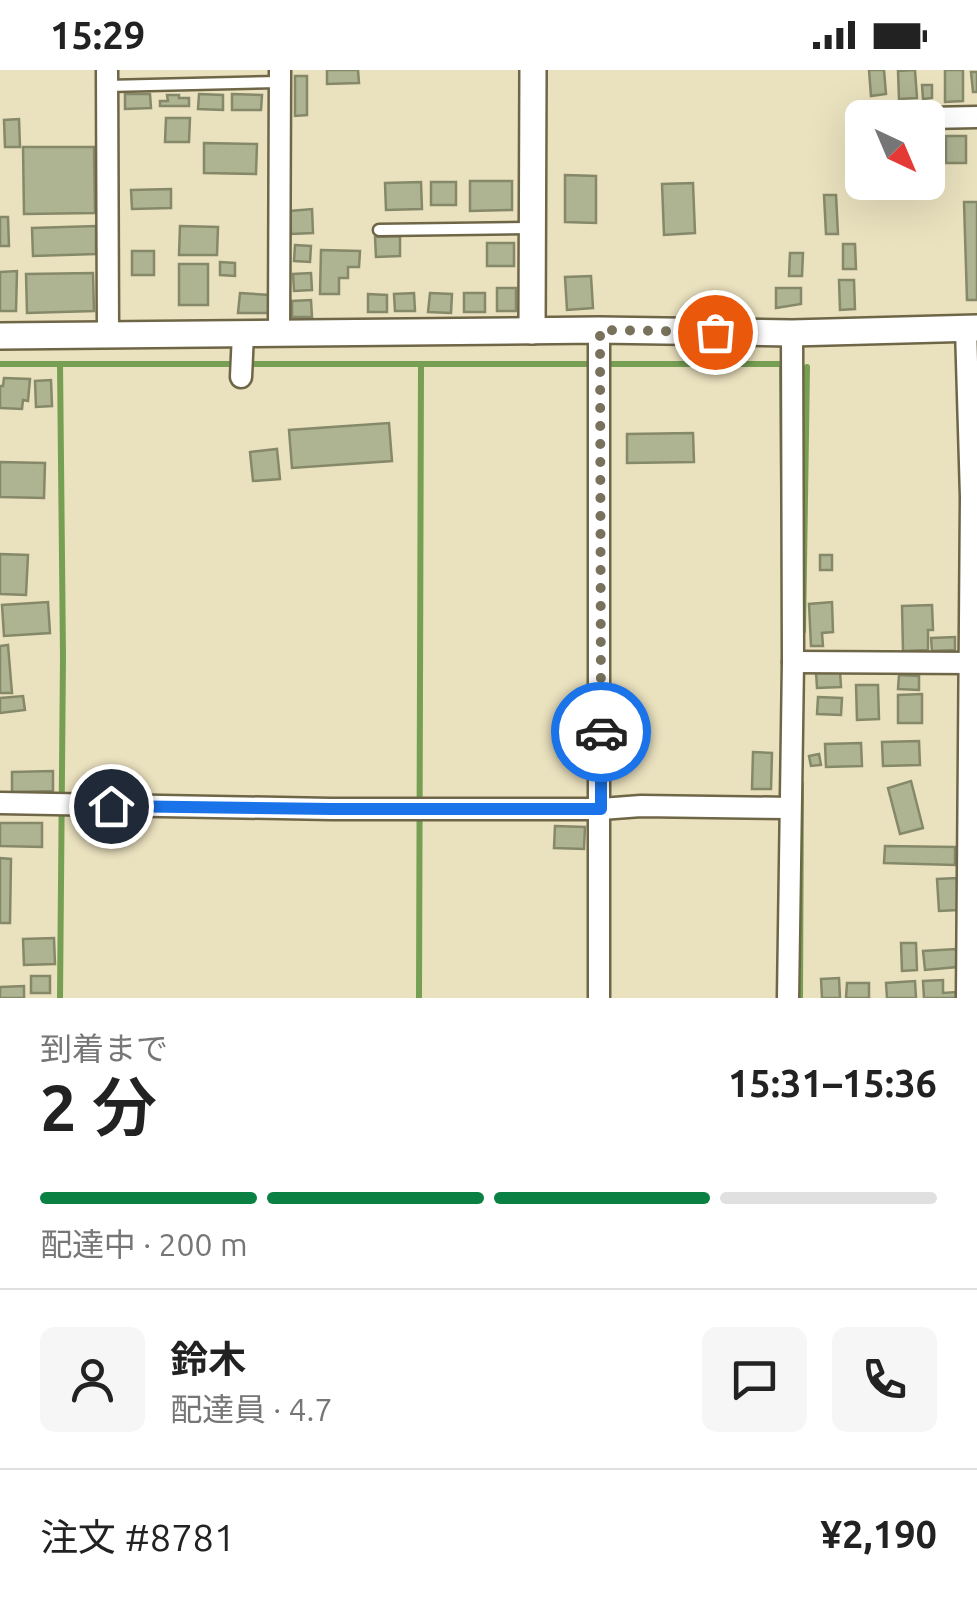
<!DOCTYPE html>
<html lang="ja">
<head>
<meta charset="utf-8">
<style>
	:root { --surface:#fff; --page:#f6f6f6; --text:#222; --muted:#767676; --line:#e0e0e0; --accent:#0b8043 }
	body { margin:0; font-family:Ubuntu,"Noto Sans JP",sans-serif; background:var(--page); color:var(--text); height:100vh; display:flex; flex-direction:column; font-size:38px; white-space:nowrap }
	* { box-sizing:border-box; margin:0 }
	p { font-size:32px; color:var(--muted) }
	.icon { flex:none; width:55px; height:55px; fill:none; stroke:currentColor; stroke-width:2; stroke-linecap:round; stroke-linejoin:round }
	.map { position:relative; height:928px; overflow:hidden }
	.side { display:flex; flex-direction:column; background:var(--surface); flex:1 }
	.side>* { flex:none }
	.needle { width:65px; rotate:136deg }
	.controls { position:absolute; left:845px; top:30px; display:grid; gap:20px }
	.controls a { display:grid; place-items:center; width:100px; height:100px; border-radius:15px; background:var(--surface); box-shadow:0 10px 40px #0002; font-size:50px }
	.pin { position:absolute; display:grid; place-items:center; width:85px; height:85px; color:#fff; margin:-42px; border:5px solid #fff; border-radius:50%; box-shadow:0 2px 10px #0007 }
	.courier { position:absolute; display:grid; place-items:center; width:100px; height:100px; margin:-50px; border:8px solid #1a73e8; border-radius:50%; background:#fff; color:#222; box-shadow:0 2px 12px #0007 }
	.head em { font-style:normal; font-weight:600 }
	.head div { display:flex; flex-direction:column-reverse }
	.head { display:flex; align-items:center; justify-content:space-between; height:170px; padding:0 40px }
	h1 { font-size:65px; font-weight:600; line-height:75px }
	.bar { display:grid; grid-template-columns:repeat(4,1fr); gap:15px 10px; align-content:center; height:120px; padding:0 40px }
	.bar i { height:12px; border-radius:8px; background:var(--line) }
	.bar .current { background:var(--accent) }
	.bar p { grid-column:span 4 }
	.line { display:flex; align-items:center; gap:25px; padding:0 40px; border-top:2px solid var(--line) }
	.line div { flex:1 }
	.round { display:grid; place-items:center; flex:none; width:105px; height:105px; border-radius:15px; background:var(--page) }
	.status { display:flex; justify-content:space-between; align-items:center; height:70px; padding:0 50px; background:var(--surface); direction:ltr }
	.status svg { height:28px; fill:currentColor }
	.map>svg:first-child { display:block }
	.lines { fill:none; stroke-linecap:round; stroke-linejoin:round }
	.stream { stroke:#769f53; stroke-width:6 }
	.building { fill:#aeb391; stroke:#858969; stroke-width:2.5 }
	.service-casing { stroke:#6e6647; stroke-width:15 }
	.minor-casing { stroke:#6e6647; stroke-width:25 }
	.tertiary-casing { stroke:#6e6647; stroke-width:30 }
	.service { stroke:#fff; stroke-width:10 }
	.minor { stroke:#fff; stroke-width:20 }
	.tertiary { stroke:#fff; stroke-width:25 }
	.done { stroke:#78725d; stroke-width:10; stroke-dasharray:0 18 }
	.route { stroke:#1a73e8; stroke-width:12 }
</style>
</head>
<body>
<div class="status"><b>15:29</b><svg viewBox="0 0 49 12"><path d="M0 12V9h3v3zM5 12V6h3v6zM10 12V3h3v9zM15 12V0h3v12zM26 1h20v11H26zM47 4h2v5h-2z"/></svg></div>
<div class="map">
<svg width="977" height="928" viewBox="0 0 977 928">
	<rect width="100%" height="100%" fill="#eae1be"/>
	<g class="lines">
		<!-- stream -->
		<g class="stream">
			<polyline points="0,294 782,294 783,417"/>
			<polyline points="60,294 63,586 60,928"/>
			<polyline points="803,561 807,297"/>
			<polyline points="419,928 421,294"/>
			<polyline points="800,928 801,714"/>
		</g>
	</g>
	<!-- building -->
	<g class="building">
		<polygon points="327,0 358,0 359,13 327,14"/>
		<polygon points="869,0 884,0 886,24 871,26"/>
		<polygon points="915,0 917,28 899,29 898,1"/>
		<polygon points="945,0 963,0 963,31 945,32"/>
		<polygon points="971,2 977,2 977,22 973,22"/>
		<polygon points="295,6 307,6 307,45 295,46"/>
		<polygon points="922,15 932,15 932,28 923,29"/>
		<polygon points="125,24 150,24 151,38 125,39"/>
		<polygon points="199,24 223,25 223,40 198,39"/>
		<polygon points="232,24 262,25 261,40 232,40"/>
		<polygon points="167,25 179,25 179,28 189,28 189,36 160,36 160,31 168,31"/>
		<polygon points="166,48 190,48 189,72 165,72"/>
		<polygon points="19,49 20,77 5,77 4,50"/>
		<rect x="946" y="66" width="20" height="27"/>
		<polygon points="204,73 257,74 256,104 204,103"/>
		<polygon points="23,77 94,77 95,143 24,144"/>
		<rect x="928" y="77" width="13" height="18"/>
		<polygon points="565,105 596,106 596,153 565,152"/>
		<polygon points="470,111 512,111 512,140 470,141"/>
		<polygon points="421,112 422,139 386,140 385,113"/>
		<rect x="431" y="112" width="25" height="23"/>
		<polygon points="693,113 695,163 664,165 662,114"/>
		<polygon points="171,119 171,138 132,139 131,120"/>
		<polygon points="824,125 836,125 838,164 826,164"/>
		<polygon points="964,132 977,132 977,230 967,230"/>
		<polygon points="312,139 313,163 291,164 290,141"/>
		<polygon points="0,147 8,147 9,176 0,176"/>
		<polygon points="96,156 96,184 33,186 32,158"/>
		<polygon points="180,156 218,157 217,185 179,185"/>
		<polygon points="400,166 400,186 376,187 375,167"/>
		<rect x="487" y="173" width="27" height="23"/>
		<polygon points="843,174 855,174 856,199 843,199"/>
		<polygon points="295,175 311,176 310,192 294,191"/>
		<polygon points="321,180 360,181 359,197 348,197 348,208 339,208 339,224 320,224"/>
		<rect x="132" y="181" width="22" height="24"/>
		<polygon points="790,183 803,183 802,206 789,206"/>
		<polygon points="220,192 235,193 235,206 220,205"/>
		<rect x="179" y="194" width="29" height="41"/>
		<polygon points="17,201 16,241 0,241 0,202"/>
		<polygon points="93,203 94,241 27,243 26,204"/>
		<polygon points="311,203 312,220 294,221 293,204"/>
		<polygon points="591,206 593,238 567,240 565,207"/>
		<polygon points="839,210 854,210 855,239 840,240"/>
		<rect x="497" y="218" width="19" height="23"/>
		<polygon points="776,218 801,218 801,234 776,238"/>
		<polygon points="240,223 270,225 269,243 238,243"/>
		<polygon points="414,223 415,241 395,241 394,224"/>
		<polygon points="430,223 452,224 451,243 428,242"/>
		<rect x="464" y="223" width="21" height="19"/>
		<polygon points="368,224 387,225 387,242 368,242"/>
		<polygon points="311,230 312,247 292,247 292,231"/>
		<polygon points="4,308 30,309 28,331 23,330 22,339 0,338 0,316 3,316"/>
		<polygon points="51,310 52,336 36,337 35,311"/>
		<polygon points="389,353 392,391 292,398 289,360"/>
		<polygon points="693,363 694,392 627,393 627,364"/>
		<polygon points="277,379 280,409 253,411 250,382"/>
		<polygon points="0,392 45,393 44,428 0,427"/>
		<polygon points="0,484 28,485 26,525 0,524"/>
		<rect x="820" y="485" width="12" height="15"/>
		<polygon points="48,532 50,563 4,566 2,535"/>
		<polygon points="832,532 833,562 822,563 823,576 811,576 809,534"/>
		<polygon points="932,535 933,560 928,560 928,580 903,581 902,536"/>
		<polygon points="955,567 955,580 932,581 931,568"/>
		<polygon points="8,575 12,623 0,623 0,576"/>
		<polygon points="840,601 841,617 817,618 816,602"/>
		<polygon points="899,605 919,606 919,620 898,619"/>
		<polygon points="856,615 878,615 879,649 857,650"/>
		<polygon points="922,624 922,653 898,653 898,625"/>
		<polygon points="23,626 25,640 0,643 0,628"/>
		<polygon points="818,627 842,628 841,645 817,644"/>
		<polygon points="919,671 920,695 883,696 882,672"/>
		<polygon points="861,673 862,696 826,697 825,674"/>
		<polygon points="753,682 772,683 771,719 752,719"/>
		<polygon points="819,684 821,695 811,696 809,686"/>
		<polygon points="53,701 53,721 12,722 12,702"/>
		<polygon points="911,711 923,758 900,764 888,718"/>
		<polygon points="0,753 42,753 42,777 0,776"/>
		<polygon points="555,756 585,757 584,779 554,778"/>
		<polygon points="885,776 955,777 955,795 884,793"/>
		<polygon points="0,788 11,789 10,853 0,853"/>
		<polygon points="957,808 958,840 939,841 937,809"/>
		<polygon points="54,868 55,894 24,895 23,869"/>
		<polygon points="901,873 916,873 917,900 902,901"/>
		<polygon points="956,879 957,897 925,900 923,881"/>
		<rect x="31" y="906" width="19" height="17"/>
		<polygon points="839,908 840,928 822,928 821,909"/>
		<polygon points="943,910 943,923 956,922 956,928 924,928 923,911"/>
		<polygon points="915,911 916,928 887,928 886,913"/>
		<polygon points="847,913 869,913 869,928 846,928"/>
		<polygon points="24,916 24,928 0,928 0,917"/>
	</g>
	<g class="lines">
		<!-- service casing -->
		<g class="service-casing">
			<g id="service">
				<polyline points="107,16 280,12"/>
				<polyline points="379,160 530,158"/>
			</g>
		</g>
		<!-- minor casing -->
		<g class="minor-casing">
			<g id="minor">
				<polyline points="107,0 108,264"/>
				<polyline points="928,48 977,47"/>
				<polyline points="966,258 971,427 967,928"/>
				<polyline points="279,263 280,0"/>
				<polyline points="241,307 243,263"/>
				<polyline points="793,592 977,593"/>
				<polyline points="0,733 331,739 601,739 641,736 790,738"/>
				<polyline points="599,928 599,260"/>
				<polyline points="788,928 793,592 792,263"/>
			</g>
		</g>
		<!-- tertiary casing -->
		<g class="tertiary-casing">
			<g id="tertiary">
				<polyline points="532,261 533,0"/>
				<polyline points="0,266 599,260 792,263 977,258"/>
			</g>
		</g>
		<!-- service -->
		<use href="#service" class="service"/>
		<!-- minor -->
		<use href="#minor" class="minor"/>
		<!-- tertiary -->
		<use href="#tertiary" class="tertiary"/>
	</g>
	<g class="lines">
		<!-- done -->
		<polyline class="done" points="601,662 600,260 715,262"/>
		<!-- route -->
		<polyline class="route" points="111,736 332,739 601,739 601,662"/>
	</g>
</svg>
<div class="controls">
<a><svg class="needle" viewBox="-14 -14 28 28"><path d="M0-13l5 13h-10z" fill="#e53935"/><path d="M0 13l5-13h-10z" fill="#767676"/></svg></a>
</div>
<div class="pin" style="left:715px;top:262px;background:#ea580c"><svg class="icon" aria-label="bag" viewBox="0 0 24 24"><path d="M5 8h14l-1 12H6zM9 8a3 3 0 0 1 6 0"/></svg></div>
<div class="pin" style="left:111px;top:736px;background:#1f2937"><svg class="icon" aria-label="home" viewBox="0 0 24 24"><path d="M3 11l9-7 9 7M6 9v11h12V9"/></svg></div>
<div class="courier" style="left:601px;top:662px"><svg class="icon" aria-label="car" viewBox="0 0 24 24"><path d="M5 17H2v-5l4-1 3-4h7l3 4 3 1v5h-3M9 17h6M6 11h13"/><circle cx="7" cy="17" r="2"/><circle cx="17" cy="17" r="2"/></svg></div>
</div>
<section class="side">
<div class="head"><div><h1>2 分</h1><p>到着まで</p></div><em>15:31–15:36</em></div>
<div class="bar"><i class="current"></i><i class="current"></i><i class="current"></i><i></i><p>配達中 · 200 m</p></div>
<div class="line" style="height:180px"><a class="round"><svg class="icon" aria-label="person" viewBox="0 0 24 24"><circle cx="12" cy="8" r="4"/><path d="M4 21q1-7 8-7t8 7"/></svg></a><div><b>鈴木</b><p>配達員 · 4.7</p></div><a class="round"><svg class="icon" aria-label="chat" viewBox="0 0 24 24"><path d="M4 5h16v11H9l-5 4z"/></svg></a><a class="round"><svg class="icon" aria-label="phone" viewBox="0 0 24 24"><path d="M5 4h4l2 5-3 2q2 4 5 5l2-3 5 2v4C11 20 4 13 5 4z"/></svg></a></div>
<div class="line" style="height:130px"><div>注文 #8781</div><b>¥2,190</b></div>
</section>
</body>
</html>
